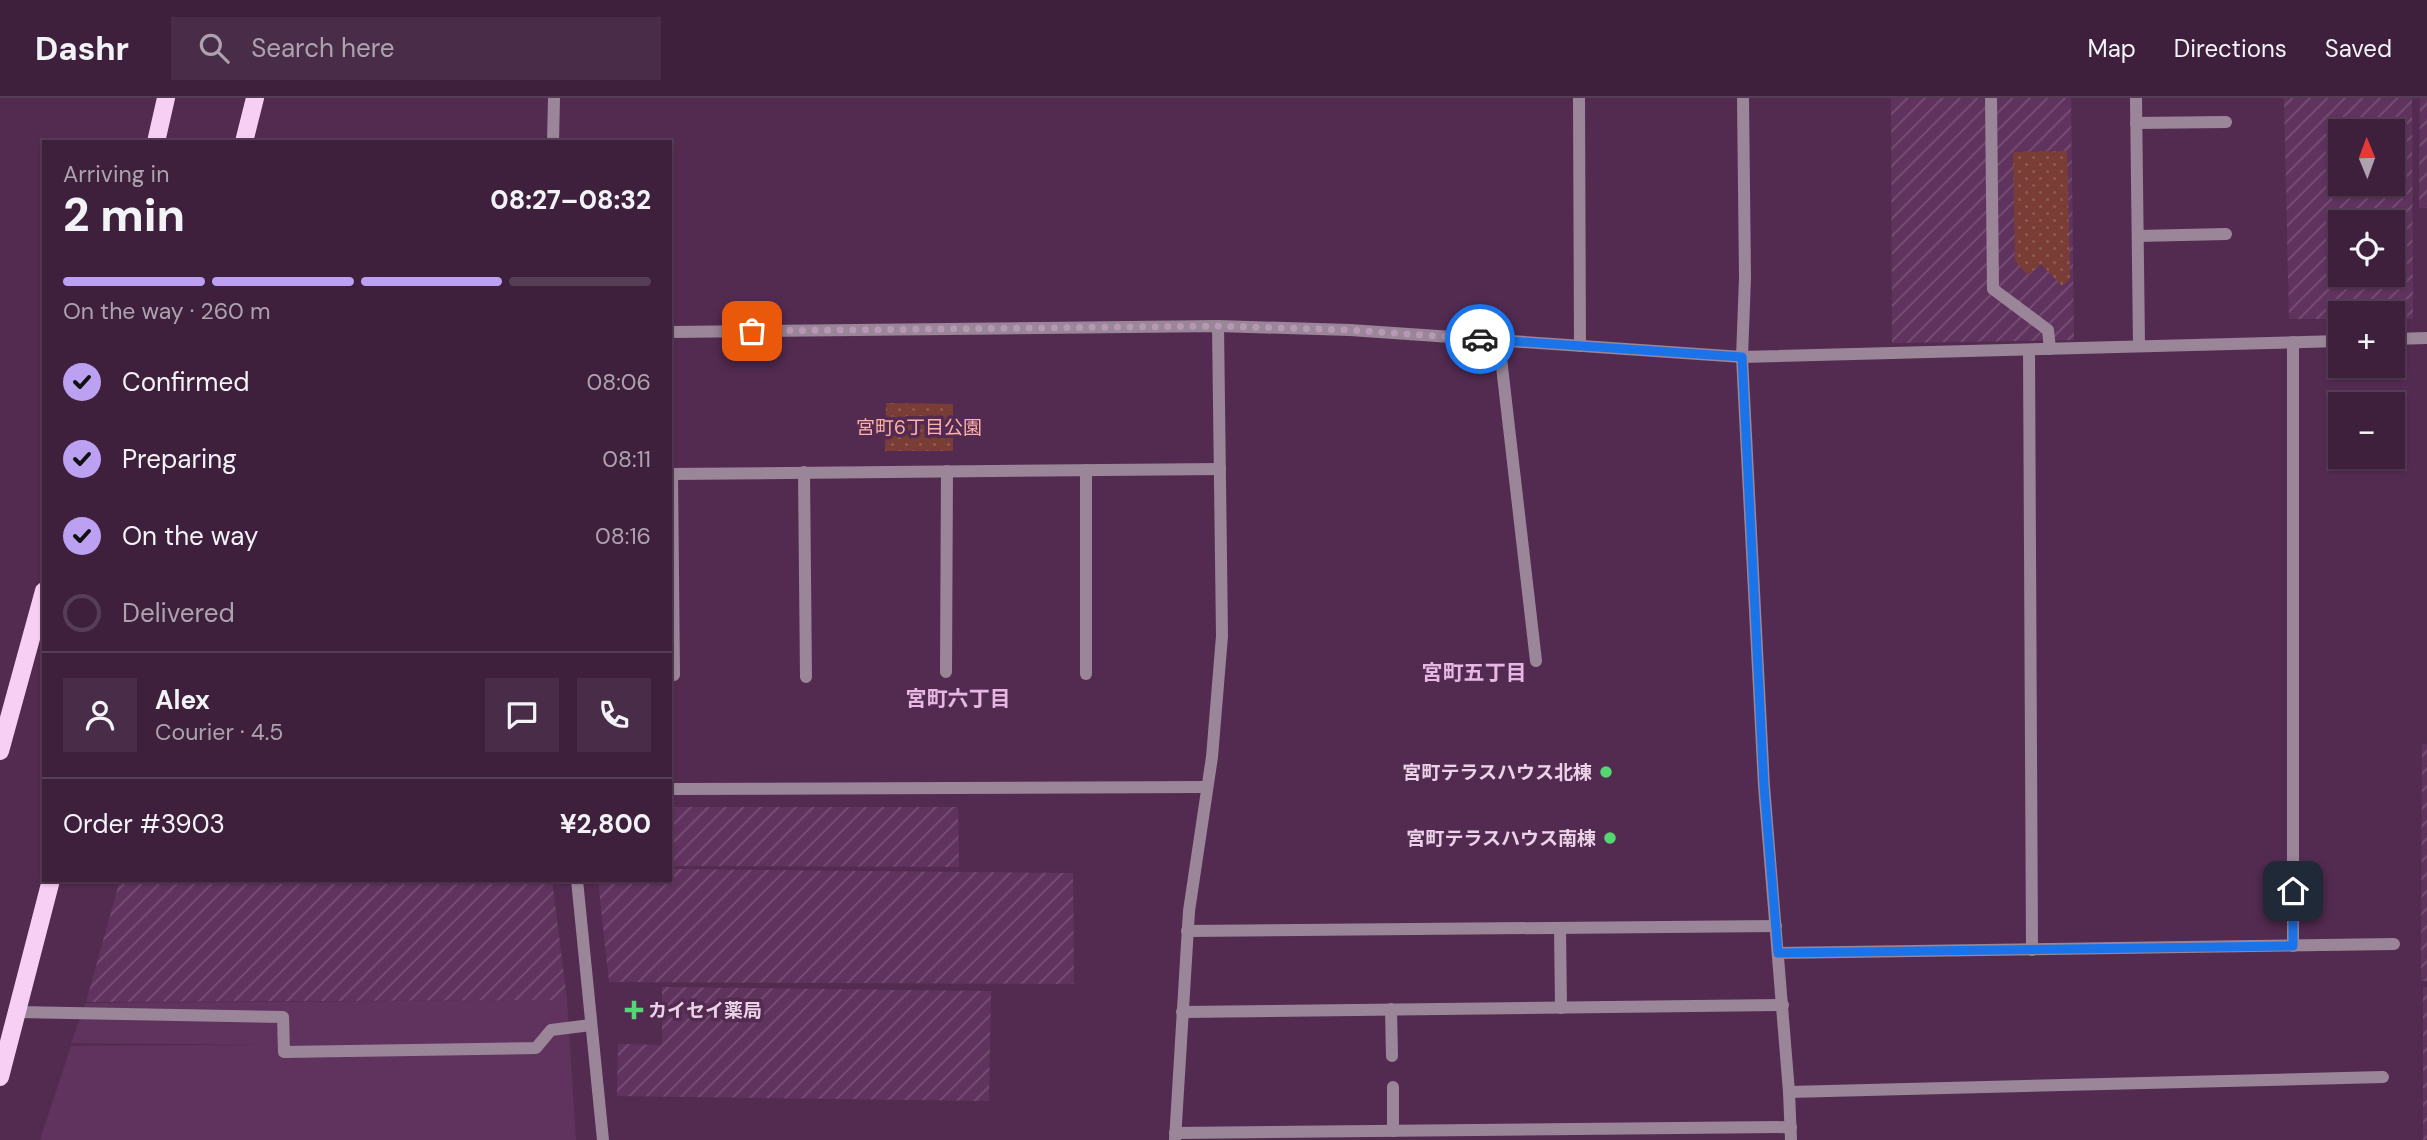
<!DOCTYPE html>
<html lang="en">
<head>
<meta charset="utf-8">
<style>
	:root { --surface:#3e203d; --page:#492d48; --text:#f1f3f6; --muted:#ada3b0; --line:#573e57; --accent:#bca0f2 }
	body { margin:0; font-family:"DM Sans","Noto Sans JP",sans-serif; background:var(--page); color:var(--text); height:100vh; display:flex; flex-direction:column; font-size:26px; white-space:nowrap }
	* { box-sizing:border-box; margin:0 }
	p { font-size:23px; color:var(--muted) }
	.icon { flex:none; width:38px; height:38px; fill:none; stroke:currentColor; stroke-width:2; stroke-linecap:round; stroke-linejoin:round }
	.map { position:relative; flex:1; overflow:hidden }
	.panel { position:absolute; left:42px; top:42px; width:630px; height:742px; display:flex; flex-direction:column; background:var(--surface); border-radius:0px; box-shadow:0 2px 5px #0004,0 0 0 2px var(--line) }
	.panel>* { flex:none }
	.needle { width:46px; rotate:359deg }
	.controls { position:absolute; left:2328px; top:21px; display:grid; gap:14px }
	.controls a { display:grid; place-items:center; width:77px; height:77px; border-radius:0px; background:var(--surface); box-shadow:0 2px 5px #0004,0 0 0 2px var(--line); font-size:35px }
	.pin { position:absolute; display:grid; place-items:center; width:60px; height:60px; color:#fff; margin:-30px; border-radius:14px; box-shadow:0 4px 10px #0006 }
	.courier { position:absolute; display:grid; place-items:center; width:70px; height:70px; margin:-35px; border:5px solid #1a73e8; border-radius:50%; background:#fff; color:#222; box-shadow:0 2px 9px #0007 }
	.overview em { font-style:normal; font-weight:800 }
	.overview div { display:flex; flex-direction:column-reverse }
	.overview { display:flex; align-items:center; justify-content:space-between; height:119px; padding:0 21px }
	h1 { font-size:46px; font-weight:800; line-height:52px }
	.bar { display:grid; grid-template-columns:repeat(4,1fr); gap:10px 7px; align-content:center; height:84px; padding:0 21px }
	.bar i { height:9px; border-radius:5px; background:var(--line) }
	.bar .active { background:var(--accent) }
	.bar p { grid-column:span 4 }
	.line { display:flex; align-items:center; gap:18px; padding:0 21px; border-top:2px solid var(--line) }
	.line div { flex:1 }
	.round { display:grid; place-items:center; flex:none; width:74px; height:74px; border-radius:0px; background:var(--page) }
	ol { padding:0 21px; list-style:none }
	li { display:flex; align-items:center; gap:21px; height:77px }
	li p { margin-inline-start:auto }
	li .icon { padding:7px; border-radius:50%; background:var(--accent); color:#111; stroke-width:4 }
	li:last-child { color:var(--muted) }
	li i { width:38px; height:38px; border:4px solid var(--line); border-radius:50% }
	header { display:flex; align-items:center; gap:42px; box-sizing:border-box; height:98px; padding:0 35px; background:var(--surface); border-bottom:2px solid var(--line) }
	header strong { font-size:33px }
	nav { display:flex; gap:38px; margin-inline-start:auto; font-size:24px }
	.search { width:490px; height:63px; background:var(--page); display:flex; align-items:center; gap:18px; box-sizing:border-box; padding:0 24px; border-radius:0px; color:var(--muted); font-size:26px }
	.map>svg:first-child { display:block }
	.built { fill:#60335e }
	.industrial { fill:url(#industrial-furrows); fill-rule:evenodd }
	.park { fill:url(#park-dots) }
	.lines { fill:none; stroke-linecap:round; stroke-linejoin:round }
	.minor { stroke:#9a8698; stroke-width:12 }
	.major { stroke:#f7cef4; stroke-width:18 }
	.done { stroke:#b698b4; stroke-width:7; stroke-dasharray:0 12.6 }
	.route { stroke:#1a73e8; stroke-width:9 }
	.poi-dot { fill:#54d672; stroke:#532b51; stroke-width:2.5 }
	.labels { text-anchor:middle; stroke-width:7; stroke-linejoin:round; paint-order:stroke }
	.park-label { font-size:19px; fill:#fdb1a7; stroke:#532b51 }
	.poi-label { font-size:19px; font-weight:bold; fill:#ebd2e9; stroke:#532b51; text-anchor:end }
	.neighbourhood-label { font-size:21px; font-weight:bold; fill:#e7b7e4; stroke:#532b51 }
</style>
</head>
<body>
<header>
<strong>Dashr</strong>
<div class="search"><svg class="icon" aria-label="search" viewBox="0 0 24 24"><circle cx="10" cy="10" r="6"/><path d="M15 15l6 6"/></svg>Search here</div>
<nav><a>Map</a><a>Directions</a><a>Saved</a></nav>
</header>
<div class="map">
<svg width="2427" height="1042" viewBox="0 0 2427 1042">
	<defs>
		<pattern id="industrial-furrows" width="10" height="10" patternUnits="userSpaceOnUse" patternTransform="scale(1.75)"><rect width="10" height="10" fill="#60335e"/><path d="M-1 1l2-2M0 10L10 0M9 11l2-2" fill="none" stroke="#775075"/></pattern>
		<pattern id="park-dots" width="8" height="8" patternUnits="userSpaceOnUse" patternTransform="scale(1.75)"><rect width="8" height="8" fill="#793d36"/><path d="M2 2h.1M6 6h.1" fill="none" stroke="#8c5853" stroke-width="1.8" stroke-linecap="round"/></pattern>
	</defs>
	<rect width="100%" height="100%" fill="#532b51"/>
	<!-- built -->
	<polygon class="built" points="567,902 576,1042 40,1042 71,948 269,947 71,945 86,905"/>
	<!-- industrial -->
	<g class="industrial">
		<polygon points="1891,0 2071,0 2074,242 1892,245"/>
		<path d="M2284,0H2412L2413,221H2392V215H2340V221H2289ZM2392,33V86H2340V33ZM2392,124V177H2340V124Z"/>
		<polygon points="2420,0 2427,0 2427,110 2419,110"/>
		<polygon points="2422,646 2427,646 2427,883 2421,883"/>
		<polygon points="670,709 958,709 959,769 670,768"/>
		<polygon points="670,771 1073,775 1074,886 609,884 598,782 670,782"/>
		<polygon points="120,782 552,782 567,902 86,904"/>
		<polygon points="662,889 991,893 989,1003 617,998 618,946 662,947"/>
		<rect x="2423" y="889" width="4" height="153"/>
	</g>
	<!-- park -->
	<g class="park">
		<polygon points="2067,53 2070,181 2062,188 2041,166 2028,177 2015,163 2013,54"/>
		<polygon points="886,305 953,306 953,353 885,353"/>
	</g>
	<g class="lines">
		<!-- minor -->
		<g class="minor">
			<polyline points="1579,0 1580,248"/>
			<polyline points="1743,0 1745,180 1742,259 1764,688 1789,994 1791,1042"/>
			<polyline points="1991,0 1993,191 2048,232 2050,251"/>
			<polyline points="2136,0 2139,248"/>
			<polyline points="2136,25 2226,24"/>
			<polyline points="553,44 554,0"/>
			<polyline points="2138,138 2226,136"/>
			<polyline points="670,234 1218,228 1350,232 1742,259 2340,243"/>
			<polyline points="2392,241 2427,240"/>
			<polyline points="1499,243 1536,563"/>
			<polyline points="2293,244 2293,848"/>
			<polyline points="2029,252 2032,852"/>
			<polyline points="1086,372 1086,576"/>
			<polyline points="804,374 806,579"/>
			<polyline points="670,376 1220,371"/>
			<polyline points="672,376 674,577"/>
			<polyline points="946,574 947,373"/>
			<polyline points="670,691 1207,689"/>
			<polyline points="577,782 603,1042"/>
			<polyline points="1560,830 1561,910"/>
			<polyline points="1187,833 1776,828"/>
			<polyline points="1778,855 2394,846"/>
			<polyline points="1391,911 1392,958"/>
			<polyline points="17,914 283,919 284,954 536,950 551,932 591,927"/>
			<polyline points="1182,914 1783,907"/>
			<polyline points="1393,989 1393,1033"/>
			<polyline points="1789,994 2383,979"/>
			<polyline points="1175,1035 1791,1029"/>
			<polyline points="1175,1042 1189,813 1212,659 1222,538 1218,228"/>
		</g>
		<!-- major -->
		<g class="major">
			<polyline points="156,44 166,0"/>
			<polyline points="244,44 255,0"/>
			<polyline points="0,653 44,493"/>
			<polyline points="0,979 51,782"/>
		</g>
	</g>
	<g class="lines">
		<!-- done -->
		<polyline class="done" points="752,233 1218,228 1350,232 1480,241"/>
		<!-- route -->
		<polyline class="route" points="1480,241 1742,259 1764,688 1778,855 2293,848 2293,793"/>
	</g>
	<!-- markers -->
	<g class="poi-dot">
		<circle cx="1606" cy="674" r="7"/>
		<circle cx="1610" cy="740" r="7"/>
		<path d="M630.5 901.5h7v7h7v7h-7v7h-7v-7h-7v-7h7z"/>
	</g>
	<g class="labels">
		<!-- park labels -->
		<g class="park-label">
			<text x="919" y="336">宮町6丁目公園</text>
		</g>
		<!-- poi labels -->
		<g class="poi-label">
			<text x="1592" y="681">宮町テラスハウス北棟</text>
			<text x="1596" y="747">宮町テラスハウス南棟</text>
			<text x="648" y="919" text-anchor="start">カイセイ薬局</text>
		</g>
		<!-- neighbourhood labels -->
		<g class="neighbourhood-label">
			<text x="1474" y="582">宮町五丁目</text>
			<text x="958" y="608">宮町六丁目</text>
		</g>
	</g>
</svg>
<div class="controls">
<a><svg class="needle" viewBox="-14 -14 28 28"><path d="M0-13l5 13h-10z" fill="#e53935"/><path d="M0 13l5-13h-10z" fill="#ada3b0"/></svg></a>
<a><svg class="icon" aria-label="locate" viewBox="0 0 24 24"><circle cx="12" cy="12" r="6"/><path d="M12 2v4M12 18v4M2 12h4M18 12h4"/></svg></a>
<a>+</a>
<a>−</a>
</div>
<div class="pin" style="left:752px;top:233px;background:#ea580c"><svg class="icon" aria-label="bag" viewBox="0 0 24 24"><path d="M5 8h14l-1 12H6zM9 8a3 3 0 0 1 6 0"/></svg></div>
<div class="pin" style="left:2293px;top:793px;background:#1f2937"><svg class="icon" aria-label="home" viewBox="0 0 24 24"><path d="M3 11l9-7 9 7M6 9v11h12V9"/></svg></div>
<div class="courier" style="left:1480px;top:241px"><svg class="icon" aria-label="car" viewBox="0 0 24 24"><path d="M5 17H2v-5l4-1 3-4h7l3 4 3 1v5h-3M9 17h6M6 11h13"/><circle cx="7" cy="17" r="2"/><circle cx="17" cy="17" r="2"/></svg></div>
<section class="panel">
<div class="overview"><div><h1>2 min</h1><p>Arriving in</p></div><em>08:27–08:32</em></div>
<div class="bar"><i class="active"></i><i class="active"></i><i class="active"></i><i></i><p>On the way · 260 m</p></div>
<ol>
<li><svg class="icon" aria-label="check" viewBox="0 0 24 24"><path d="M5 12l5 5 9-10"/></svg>Confirmed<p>08:06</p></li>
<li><svg class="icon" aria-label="check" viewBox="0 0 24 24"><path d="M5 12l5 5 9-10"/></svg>Preparing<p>08:11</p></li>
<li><svg class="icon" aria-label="check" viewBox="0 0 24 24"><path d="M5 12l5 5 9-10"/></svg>On the way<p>08:16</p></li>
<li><i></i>Delivered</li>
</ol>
<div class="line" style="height:126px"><a class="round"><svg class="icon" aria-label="person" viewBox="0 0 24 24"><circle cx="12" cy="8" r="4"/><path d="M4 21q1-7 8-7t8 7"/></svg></a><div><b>Alex</b><p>Courier · 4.5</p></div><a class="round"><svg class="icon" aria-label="chat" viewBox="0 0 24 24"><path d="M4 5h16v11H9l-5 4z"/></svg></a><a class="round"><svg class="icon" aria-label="phone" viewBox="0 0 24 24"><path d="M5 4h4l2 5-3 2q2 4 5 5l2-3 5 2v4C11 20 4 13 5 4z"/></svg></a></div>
<div class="line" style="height:91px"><div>Order #3903</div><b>¥2,800</b></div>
</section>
</div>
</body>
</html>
